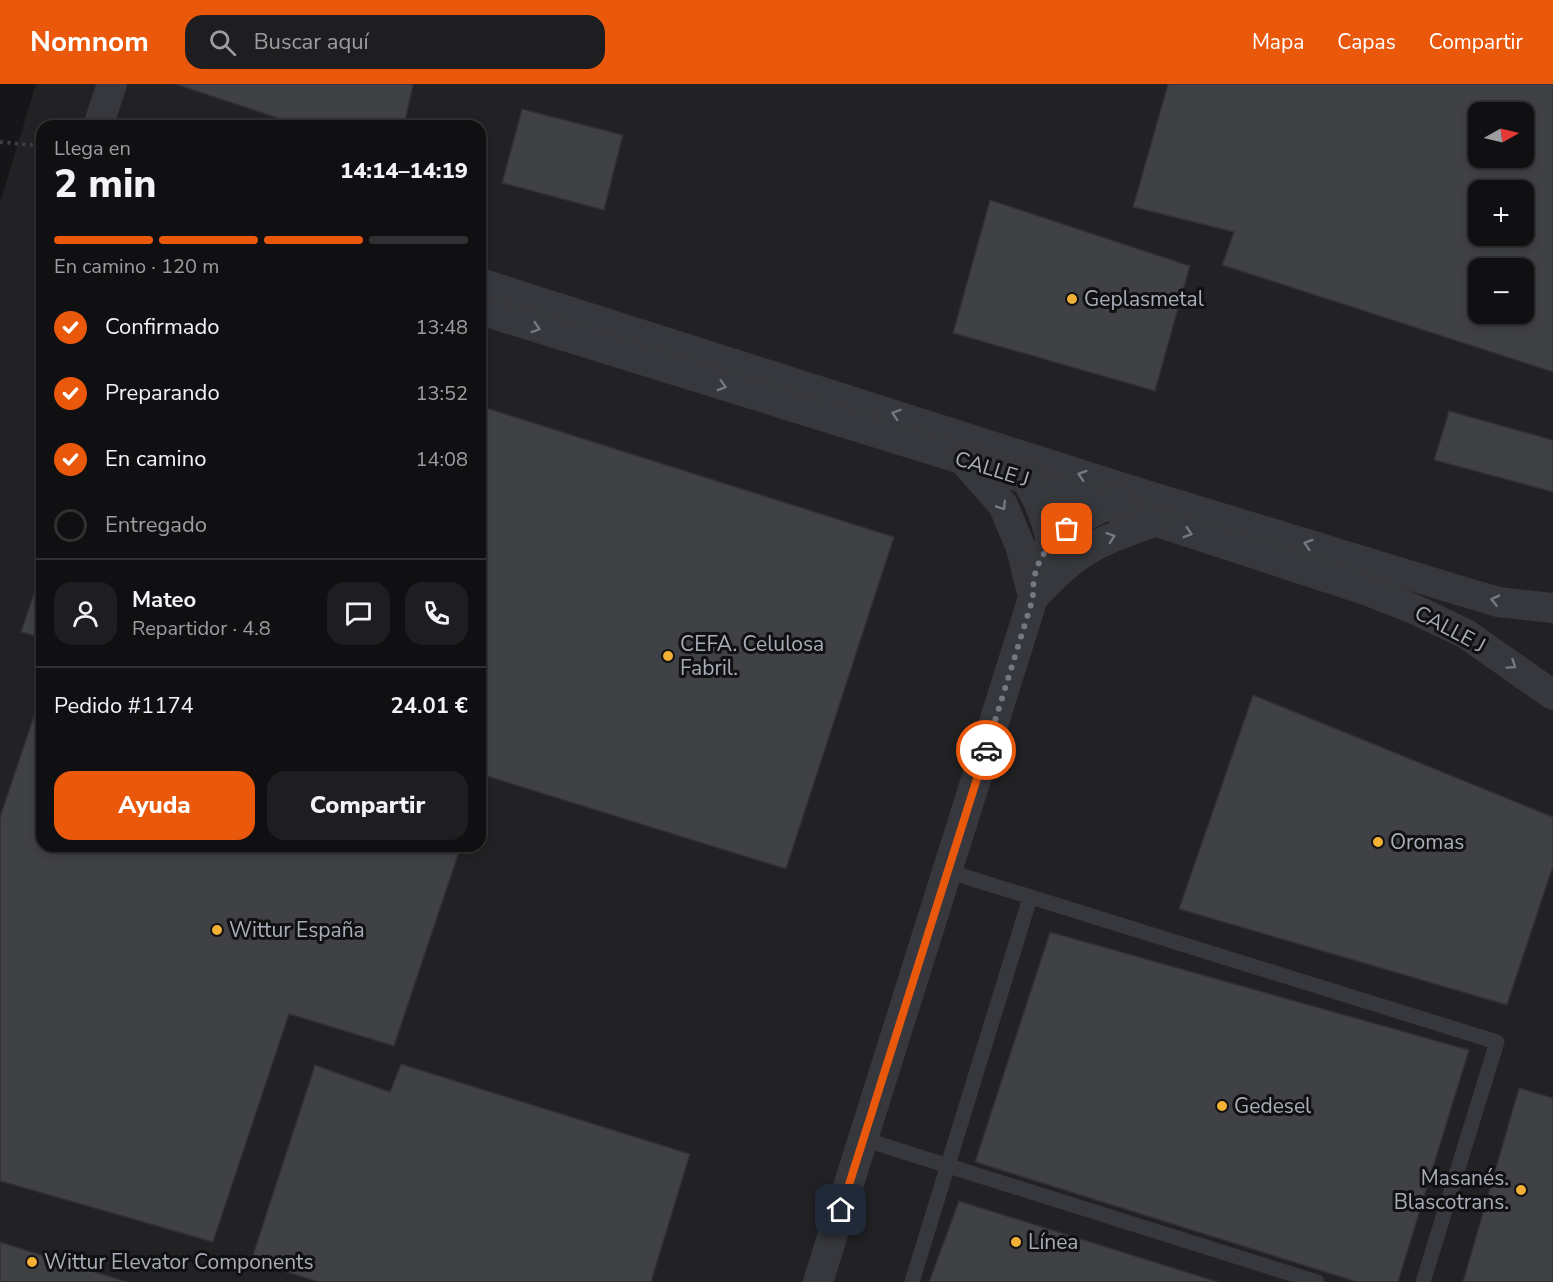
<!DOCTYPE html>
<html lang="es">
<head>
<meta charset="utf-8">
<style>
	:root { --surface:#101012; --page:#1e1e20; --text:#f1f3f6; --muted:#9c9d9f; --line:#303032; --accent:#ea580c }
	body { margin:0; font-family:"Nunito Sans",sans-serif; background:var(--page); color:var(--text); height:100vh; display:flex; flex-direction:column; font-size:22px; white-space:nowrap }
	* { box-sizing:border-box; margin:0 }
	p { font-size:20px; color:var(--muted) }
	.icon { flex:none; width:33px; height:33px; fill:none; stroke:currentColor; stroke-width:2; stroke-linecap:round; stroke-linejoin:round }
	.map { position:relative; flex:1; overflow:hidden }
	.drawer { position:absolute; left:36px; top:36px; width:450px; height:732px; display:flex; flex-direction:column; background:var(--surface); border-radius:18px; box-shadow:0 3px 9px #0003,0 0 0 2px var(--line) }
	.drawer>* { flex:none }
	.needle { width:39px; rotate:82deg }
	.buttons { position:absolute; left:1468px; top:18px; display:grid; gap:12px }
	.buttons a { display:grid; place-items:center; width:66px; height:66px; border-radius:12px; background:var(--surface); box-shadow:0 3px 9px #0003,0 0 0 2px var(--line); font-size:30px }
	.pin { position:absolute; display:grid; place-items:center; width:51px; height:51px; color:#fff; margin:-26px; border-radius:12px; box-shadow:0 3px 9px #0006 }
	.courier { position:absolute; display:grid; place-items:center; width:60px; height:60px; margin:-30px; border:4px solid #ea580c; border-radius:50%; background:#fff; color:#222; box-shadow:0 2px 8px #0007 }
	.headline em { font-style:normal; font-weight:800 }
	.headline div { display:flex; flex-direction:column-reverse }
	.headline { display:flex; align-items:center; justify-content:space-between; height:102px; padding:0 18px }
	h1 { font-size:39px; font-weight:800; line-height:45px }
	.bar { display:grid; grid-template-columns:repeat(4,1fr); gap:9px 6px; align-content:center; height:72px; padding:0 18px }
	.bar i { height:8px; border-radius:4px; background:var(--line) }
	.bar .active { background:var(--accent) }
	.bar p { grid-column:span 4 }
	.line { display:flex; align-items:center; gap:15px; padding:0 18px; border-top:2px solid var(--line) }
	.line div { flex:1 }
	.round { display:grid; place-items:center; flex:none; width:63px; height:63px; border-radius:18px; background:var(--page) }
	ol { padding:0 18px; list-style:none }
	li { display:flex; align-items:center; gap:18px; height:66px }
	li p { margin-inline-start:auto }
	li .icon { padding:6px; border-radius:50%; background:var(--accent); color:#fff; stroke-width:4 }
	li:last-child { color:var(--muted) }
	li i { width:33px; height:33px; border:3px solid var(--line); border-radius:50% }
	.button { display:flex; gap:12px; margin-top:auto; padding:12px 18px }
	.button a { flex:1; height:69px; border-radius:18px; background:var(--accent); color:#fff; font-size:24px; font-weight:800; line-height:69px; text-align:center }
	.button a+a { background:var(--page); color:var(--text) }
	header { display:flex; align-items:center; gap:36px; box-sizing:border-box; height:84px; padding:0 30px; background:var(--accent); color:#fff }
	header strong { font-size:28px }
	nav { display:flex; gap:33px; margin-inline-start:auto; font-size:21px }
	.search { width:420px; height:54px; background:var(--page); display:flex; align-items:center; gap:15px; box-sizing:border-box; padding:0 21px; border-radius:18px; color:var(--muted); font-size:22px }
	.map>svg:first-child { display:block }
	.built { fill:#222225; fill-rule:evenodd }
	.building { fill:#404145; stroke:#303034; stroke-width:1.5; fill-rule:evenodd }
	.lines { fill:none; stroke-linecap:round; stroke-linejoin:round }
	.path { stroke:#3d3f44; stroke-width:4; stroke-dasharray:3 4.5; stroke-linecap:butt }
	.lane { stroke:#37383d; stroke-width:15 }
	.street { stroke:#37383d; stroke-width:30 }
	.oneway { stroke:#757881 }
	.done { stroke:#757880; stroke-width:6; stroke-dasharray:0 10.8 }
	.route { stroke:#ea580c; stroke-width:8 }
	.poi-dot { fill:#f2b134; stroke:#111113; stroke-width:2 }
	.labels { text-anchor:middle; stroke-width:6; stroke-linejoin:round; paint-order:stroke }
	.poi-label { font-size:21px; fill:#a8adb8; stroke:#111113; text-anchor:start }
	.street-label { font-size:21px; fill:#a8adb8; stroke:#111113 }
</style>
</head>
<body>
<header>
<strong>Nomnom</strong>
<div class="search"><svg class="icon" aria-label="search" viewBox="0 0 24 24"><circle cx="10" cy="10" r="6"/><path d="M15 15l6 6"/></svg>Buscar aquí</div>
<nav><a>Mapa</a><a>Capas</a><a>Compartir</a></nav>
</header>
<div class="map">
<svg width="1553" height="1198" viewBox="0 0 1553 1198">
	<rect width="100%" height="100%" fill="#161618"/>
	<!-- built -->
	<path class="built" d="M36,0H1553V1198H0V119ZM1479,28H1524V74H1479ZM42,42H480V762H42ZM1479,106H1524V152H1479ZM1479,184H1524V230H1479Z"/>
	<!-- building -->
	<g class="building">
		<polygon points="175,0 411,0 413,1 404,42 302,42"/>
		<path d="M1168,0H1553V288L1222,181L1234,148L1133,123ZM1479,28H1524V74H1479ZM1479,106H1524V152H1479ZM1479,184H1524V230H1479Z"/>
		<polygon points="522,25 623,51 604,126 502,99"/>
		<polygon points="990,116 1190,182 1155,307 953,249"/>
		<polygon points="480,322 894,453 786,785 480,690"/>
		<polygon points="1449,327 1553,356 1553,408 1434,376"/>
		<polygon points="42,486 42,554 21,548"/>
		<polygon points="41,611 42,762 461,762 394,962 289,930 213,1158 0,1097 0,733"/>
		<polygon points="1253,611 1553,733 1553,782 1507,921 1179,825"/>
		<polygon points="1050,848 1469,966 1398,1198 1357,1198 975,1078"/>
		<polygon points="401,980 690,1070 651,1198 319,1198 251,1177 315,981 390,1008"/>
		<polygon points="1519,1004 1553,1014 1553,1198 1463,1198"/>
		<polygon points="959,1117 1218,1198 929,1198"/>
		<polygon points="0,1158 127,1198 0,1198"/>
	</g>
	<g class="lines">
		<!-- path -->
		<polyline class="path" points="0,58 42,62"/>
		<!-- lane -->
		<g class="lane">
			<polyline points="947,787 1497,958 1423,1198"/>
			<polyline points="863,1055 1317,1198"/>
			<polyline points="912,1198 1030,814"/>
		</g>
		<!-- street -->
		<g class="street">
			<polyline points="98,42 112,0"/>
			<polyline points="480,199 1133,407 1461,507 1498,518 1553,524"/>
			<polyline points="480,226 1026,395 1368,507 1416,526 1466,550 1553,611"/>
			<polyline points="964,377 1003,421 1021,464 1031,505"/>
			<path d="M1021,388C1040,415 1049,441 1054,473"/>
			<path d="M1033,514C1032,459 1072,438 1116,416"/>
			<path d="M818,1198L1033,514C1076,467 1094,459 1154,438"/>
		</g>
	</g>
	<!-- one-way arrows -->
	<defs><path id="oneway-chevron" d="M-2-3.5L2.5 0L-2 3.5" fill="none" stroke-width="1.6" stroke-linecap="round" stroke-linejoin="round" transform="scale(1.5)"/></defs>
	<g class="oneway">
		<use href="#oneway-chevron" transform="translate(536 244) rotate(17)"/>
		<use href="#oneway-chevron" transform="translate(722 302) rotate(17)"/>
		<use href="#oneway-chevron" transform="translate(896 330) rotate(-162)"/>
		<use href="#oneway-chevron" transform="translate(1082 391) rotate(-162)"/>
		<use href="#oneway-chevron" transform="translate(1002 422) rotate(57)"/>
		<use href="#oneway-chevron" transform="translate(1188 449) rotate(17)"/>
		<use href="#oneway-chevron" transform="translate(1111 453) rotate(-19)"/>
		<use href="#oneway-chevron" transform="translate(1308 460) rotate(-163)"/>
		<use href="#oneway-chevron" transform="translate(1495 516) rotate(-167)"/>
		<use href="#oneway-chevron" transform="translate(1512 581) rotate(34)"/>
	</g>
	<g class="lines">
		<!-- done -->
		<path class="done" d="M986,666L1033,514C1032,482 1043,466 1067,445"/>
		<!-- route -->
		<polyline class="route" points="841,1126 986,666"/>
	</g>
	<!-- markers -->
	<g class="poi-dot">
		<circle cx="1072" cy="215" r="6"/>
		<circle cx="668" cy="572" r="6"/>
		<circle cx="1378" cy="758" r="6"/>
		<circle cx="217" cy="846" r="6"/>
		<circle cx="1222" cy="1022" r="6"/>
		<circle cx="1521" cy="1106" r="6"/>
		<circle cx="1016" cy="1158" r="6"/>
		<circle cx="32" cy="1178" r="6"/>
	</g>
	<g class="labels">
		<!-- poi labels -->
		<g class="poi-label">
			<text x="1084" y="222">Geplasmetal</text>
			<text x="680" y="567">CEFA. Celulosa<tspan x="680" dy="24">Fabril.</tspan></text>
			<text x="1390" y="765">Oromas</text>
			<text x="229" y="853">Wittur España</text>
			<text x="1234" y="1029">Gedesel</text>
			<text x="1509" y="1101" text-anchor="end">Masanés.<tspan x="1509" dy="24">Blascotrans.</tspan></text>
			<text x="1028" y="1165">Línea</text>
			<text x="44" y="1185">Wittur Elevator Components</text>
		</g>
		<!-- street labels -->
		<g class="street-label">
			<text transform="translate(992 385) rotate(17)" y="7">CALLE J</text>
			<text transform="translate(1450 545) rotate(28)" y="7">CALLE J</text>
		</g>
	</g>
</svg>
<div class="buttons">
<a><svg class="needle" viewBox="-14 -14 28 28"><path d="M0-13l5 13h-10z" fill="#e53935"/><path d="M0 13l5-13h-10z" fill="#9c9d9f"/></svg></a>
<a>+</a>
<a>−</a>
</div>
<div class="pin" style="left:1067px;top:445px;background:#ea580c"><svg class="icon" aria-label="bag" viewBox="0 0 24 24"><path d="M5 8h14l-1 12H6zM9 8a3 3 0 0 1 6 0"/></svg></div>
<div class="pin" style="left:841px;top:1126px;background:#1f2937"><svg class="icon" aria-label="home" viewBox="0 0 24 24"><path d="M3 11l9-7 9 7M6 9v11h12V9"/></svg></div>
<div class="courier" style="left:986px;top:666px"><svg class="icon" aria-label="car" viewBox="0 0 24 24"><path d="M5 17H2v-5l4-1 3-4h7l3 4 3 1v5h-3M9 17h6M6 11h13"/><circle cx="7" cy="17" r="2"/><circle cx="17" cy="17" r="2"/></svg></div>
<section class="drawer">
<div class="headline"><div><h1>2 min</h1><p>Llega en</p></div><em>14:14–14:19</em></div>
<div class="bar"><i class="active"></i><i class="active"></i><i class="active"></i><i></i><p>En camino · 120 m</p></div>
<ol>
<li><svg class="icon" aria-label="check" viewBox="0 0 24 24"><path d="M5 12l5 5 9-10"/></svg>Confirmado<p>13:48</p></li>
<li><svg class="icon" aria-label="check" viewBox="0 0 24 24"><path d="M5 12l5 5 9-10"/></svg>Preparando<p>13:52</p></li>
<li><svg class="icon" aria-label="check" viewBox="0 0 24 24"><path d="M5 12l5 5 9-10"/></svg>En camino<p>14:08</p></li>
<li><i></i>Entregado</li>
</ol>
<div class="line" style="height:108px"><a class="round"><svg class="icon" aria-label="person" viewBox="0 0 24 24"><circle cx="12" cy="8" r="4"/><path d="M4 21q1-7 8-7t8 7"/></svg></a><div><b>Mateo</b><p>Repartidor · 4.8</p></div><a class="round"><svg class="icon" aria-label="chat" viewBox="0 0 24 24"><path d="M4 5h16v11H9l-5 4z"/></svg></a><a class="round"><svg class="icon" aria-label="phone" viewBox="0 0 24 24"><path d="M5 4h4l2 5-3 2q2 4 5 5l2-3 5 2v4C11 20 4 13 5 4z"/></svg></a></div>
<div class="line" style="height:78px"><div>Pedido #1174</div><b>24.01 €</b></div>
<div class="button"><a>Ayuda</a><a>Compartir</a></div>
</section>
</div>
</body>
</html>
